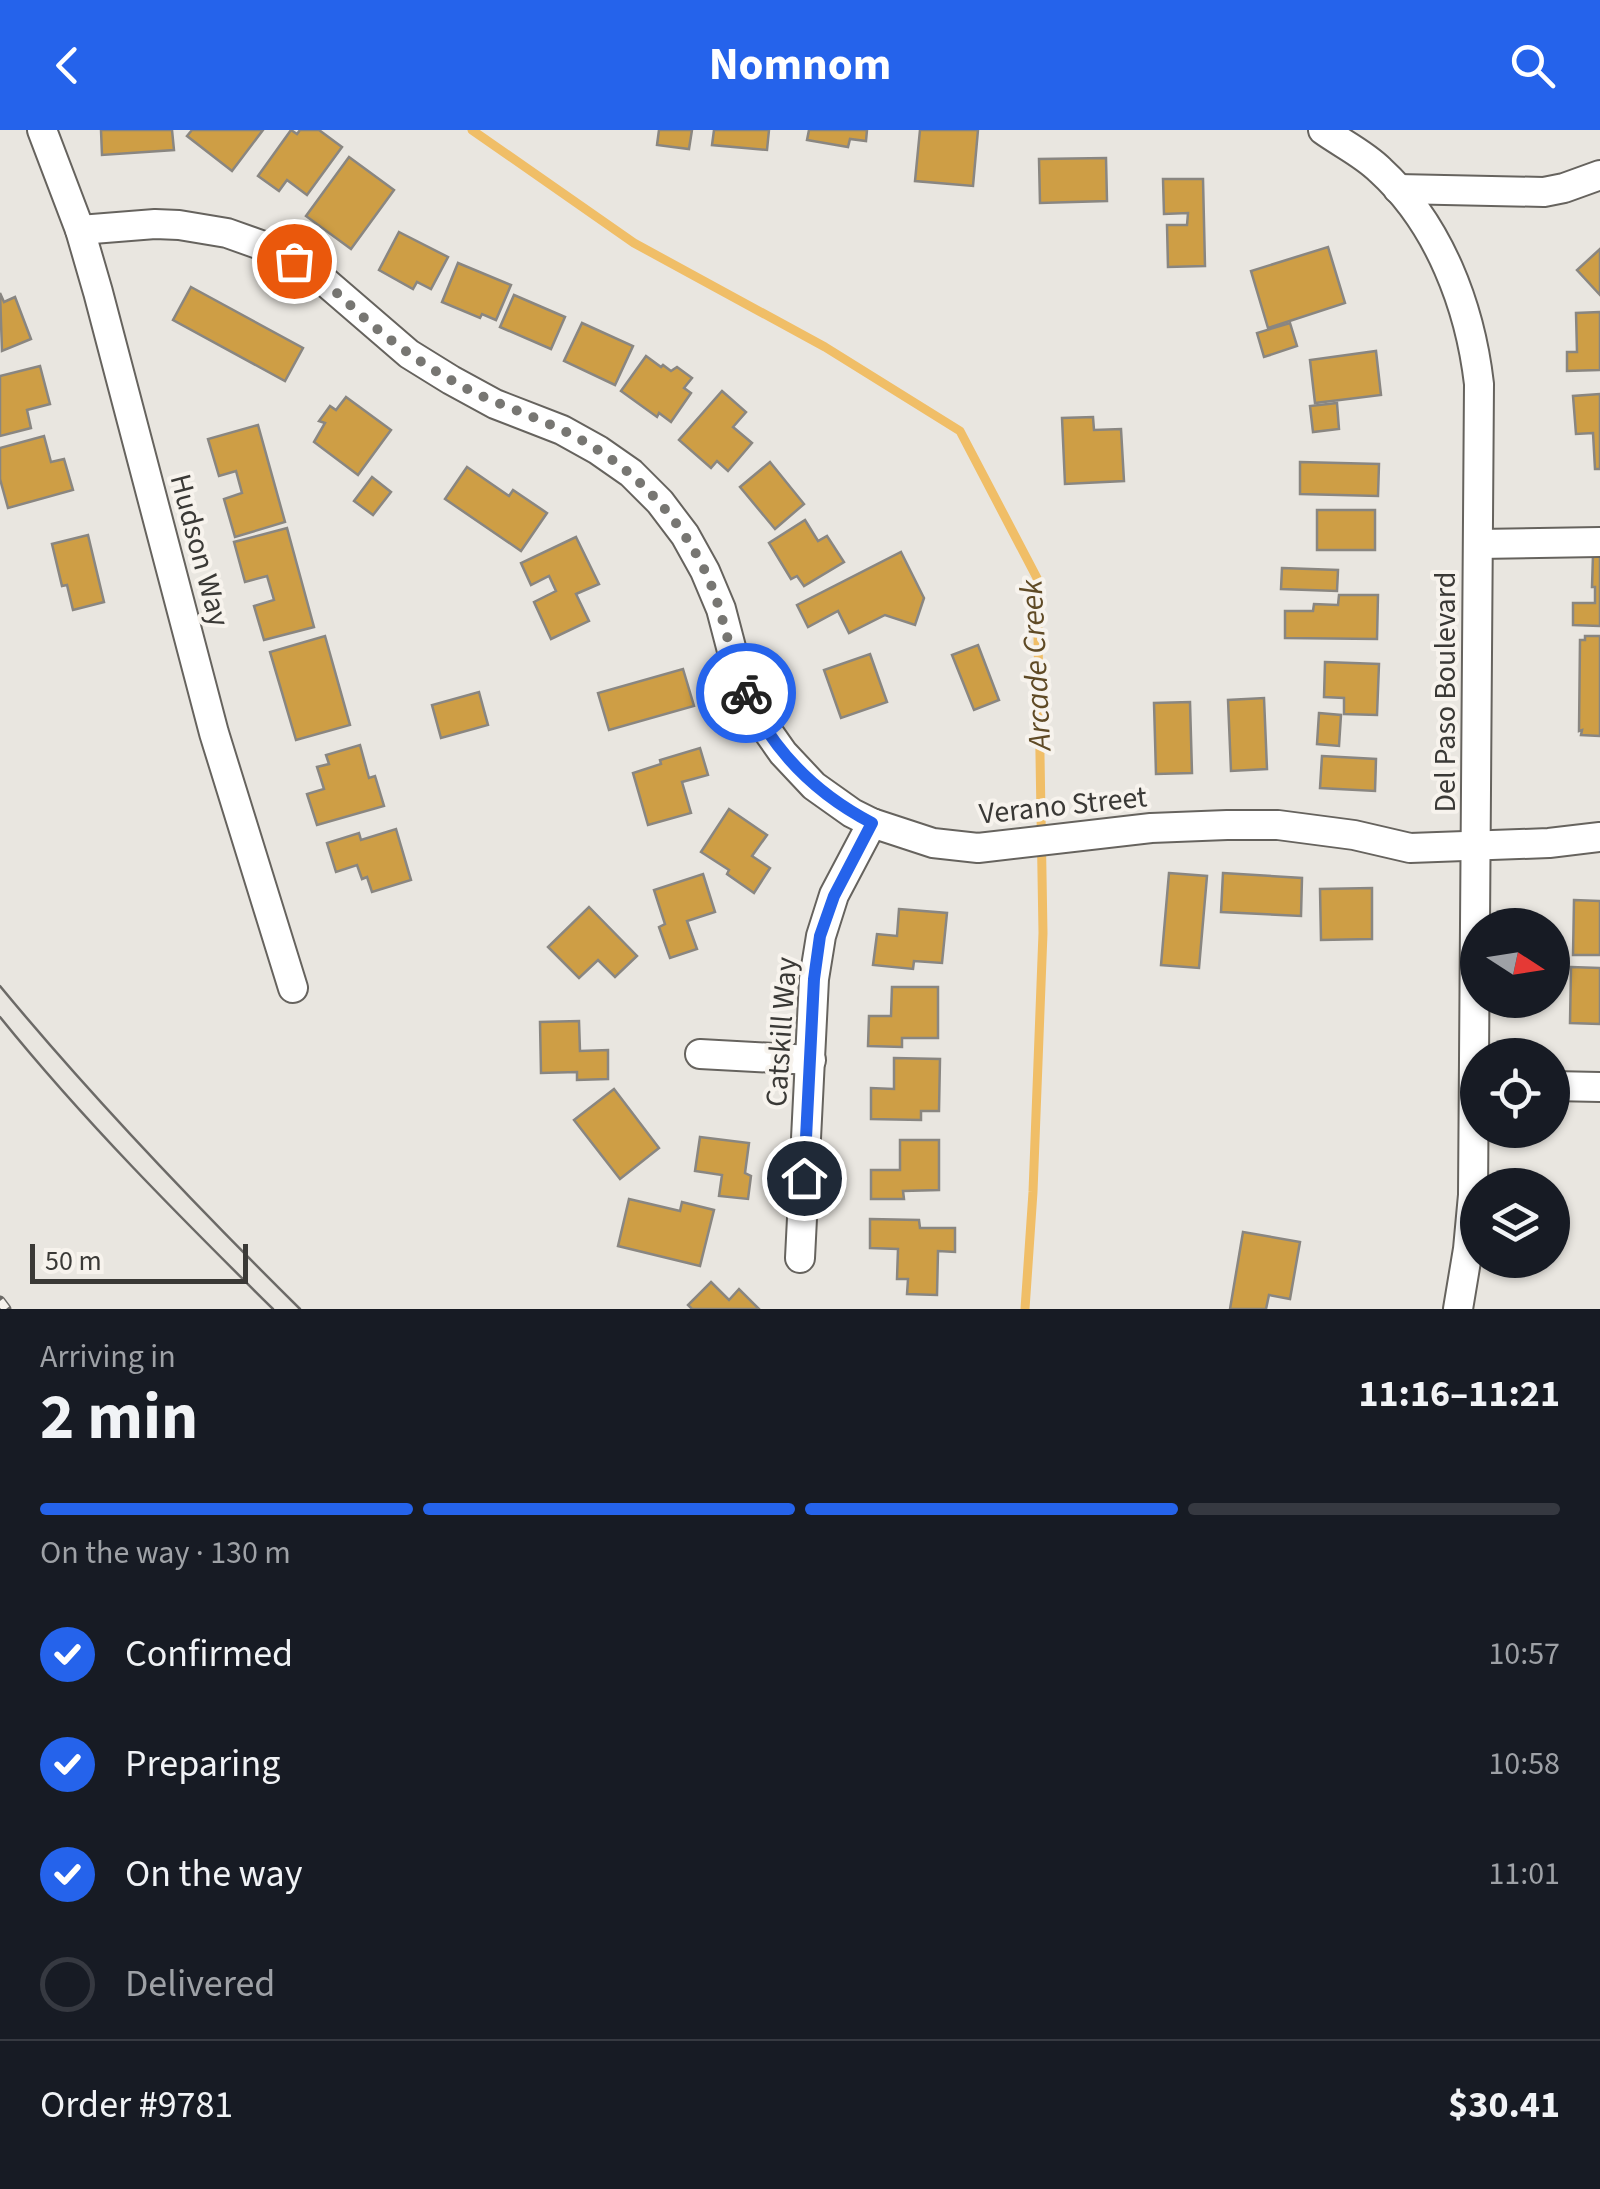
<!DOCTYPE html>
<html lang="en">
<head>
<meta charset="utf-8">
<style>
	:root { --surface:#171b24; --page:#242831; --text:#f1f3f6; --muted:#9ea1a6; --line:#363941; --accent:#2563eb }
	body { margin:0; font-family:"Source Sans 3",sans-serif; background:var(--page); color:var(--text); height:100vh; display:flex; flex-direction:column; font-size:38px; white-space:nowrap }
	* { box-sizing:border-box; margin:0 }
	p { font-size:32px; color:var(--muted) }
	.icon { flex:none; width:55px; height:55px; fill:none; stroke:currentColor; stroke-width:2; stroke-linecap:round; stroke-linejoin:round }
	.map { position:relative; height:1179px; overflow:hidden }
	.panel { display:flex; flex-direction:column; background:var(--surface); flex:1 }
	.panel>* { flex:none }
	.needle { width:65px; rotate:102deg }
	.buttons { position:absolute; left:1460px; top:778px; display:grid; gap:20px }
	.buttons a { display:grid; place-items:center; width:110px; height:110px; border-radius:50%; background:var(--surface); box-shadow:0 2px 8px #0004; font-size:50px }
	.scale { position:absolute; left:30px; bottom:25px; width:218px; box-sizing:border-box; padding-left:10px; border:5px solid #3a3936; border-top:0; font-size:28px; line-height:35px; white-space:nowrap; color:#3a3936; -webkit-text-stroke:8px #f7f3ed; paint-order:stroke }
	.pin { position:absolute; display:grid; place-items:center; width:85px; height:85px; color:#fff; margin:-42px; border:5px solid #fff; border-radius:50%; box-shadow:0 2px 10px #0007 }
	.courier { position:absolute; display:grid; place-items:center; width:100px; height:100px; margin:-50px; border:8px solid #2563eb; border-radius:50%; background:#fff; color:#222; box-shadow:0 2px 12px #0007 }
	.headline em { font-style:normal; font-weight:700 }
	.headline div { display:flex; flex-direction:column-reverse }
	.headline { display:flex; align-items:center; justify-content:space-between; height:170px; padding:0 40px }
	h1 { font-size:65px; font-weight:700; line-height:75px }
	.bar { display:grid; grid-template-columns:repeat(4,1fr); gap:15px 10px; align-content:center; height:120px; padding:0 40px }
	.bar i { height:12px; border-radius:8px; background:var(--line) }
	.bar .selected { background:var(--accent) }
	.bar p { grid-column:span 4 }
	.line { display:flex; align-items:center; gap:25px; padding:0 40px; border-top:2px solid var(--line) }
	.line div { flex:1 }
	ol { padding:0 40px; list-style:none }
	li { display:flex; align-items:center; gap:30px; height:110px }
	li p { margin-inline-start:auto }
	li .icon { padding:10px; border-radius:50%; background:var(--accent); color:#fff; stroke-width:4 }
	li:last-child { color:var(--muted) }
	li i { width:55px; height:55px; border:5px solid var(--line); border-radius:50% }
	header { display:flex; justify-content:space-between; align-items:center; height:130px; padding:0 40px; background:var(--accent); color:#fff; font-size:45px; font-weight:700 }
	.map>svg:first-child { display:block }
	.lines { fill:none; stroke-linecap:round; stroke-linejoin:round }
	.stream { stroke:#f0be67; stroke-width:9 }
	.building { fill:#ce9e45; stroke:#898681; stroke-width:2.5 }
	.minor-casing { stroke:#66635e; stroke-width:32 }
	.minor { stroke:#fff; stroke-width:28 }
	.tram { stroke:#6c6a67; stroke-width:2.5 }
	.rail-casing { stroke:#6c6a67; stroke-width:11 }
	.rail { stroke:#f7f3ed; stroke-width:8; stroke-dasharray:22; stroke-linecap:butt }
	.done { stroke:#777672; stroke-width:10; stroke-dasharray:0 18 }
	.route { stroke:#2563eb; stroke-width:12 }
	.labels { text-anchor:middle; stroke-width:8; stroke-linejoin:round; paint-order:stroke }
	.street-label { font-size:30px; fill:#3a3936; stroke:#f7f3ed }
	.water-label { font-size:32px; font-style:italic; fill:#5f4a25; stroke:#f7f3ed }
</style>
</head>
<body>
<header><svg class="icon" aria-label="back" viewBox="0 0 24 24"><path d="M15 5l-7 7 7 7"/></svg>Nomnom<svg class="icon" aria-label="search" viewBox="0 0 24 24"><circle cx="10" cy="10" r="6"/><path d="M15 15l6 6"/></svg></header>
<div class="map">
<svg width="1600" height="1179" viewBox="0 0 1600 1179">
	<rect width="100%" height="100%" fill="#e9e6e0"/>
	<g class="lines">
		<!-- stream -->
		<polyline class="stream" points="472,0 634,113 825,217 960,301 1037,448 1043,803 1033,1062 1025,1179"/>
	</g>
	<!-- building -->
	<g class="building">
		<polygon points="101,0 172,0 174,20 102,25"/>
		<polygon points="192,0 263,0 232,41 187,6"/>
		<polygon points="291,0 297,4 300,0 319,0 342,17 307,65 287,50 279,61 258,46"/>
		<polygon points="659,0 692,0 689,19 657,15"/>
		<polygon points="714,0 769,0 767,20 712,15"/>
		<polygon points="809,0 867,0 866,11 850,9 848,17 807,10"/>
		<polygon points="920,0 978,0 973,56 915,51"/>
		<polygon points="349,27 394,60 351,119 306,86"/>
		<polygon points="1106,28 1107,71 1040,73 1039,29"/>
		<polygon points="1163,49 1203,49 1205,136 1168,137 1167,95 1187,95 1188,83 1164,84"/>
		<polygon points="399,102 448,127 431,159 417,152 413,159 379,140"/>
		<polygon points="1328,117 1345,173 1268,198 1251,141"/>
		<polygon points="1600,119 1600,165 1577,140"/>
		<polygon points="458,133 511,155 496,190 482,184 480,188 442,172"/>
		<polygon points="191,157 303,218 285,251 173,190"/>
		<polygon points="0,163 4,172 15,167 31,209 2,221"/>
		<polygon points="514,165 565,187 551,219 500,197"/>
		<polygon points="1600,182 1600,240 1567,241 1567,222 1577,222 1576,183"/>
		<polygon points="582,193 633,216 615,255 564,231"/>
		<polygon points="1290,193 1297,216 1264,227 1257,203"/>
		<polygon points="1376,221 1381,265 1315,273 1310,230"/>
		<polygon points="646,226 661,237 663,235 671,241 677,237 692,248 684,258 691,263 671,292 659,283 657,287 621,261"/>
		<polygon points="40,236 50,274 27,280 31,298 0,306 0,246"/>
		<polygon points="722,261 746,282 733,297 752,313 728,341 717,331 711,338 679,310"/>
		<polygon points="1600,264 1600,339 1595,339 1593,303 1576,304 1573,266"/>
		<polygon points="346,267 391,300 358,345 314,312 325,293 319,291 330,276 336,280"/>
		<polygon points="1337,273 1339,299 1313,302 1310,276"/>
		<polygon points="1093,287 1094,300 1121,299 1124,351 1065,354 1062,288"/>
		<polygon points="258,295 285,392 235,407 224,369 242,363 236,341 219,346 208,309"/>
		<polygon points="44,306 51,332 64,329 73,360 8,378 0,349 0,318"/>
		<polygon points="770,332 804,374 775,399 740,357"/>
		<polygon points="1300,332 1379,334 1378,366 1300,364"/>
		<polygon points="467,337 509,366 513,360 547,383 521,421 445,369"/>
		<polygon points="372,347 391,362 373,385 354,371"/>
		<rect x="1317" y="380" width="58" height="40"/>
		<polygon points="805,390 818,411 827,406 844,432 804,456 797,446 791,449 769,413"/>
		<polygon points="287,398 314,497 264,510 254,476 274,470 267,446 245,452 234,412"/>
		<polygon points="88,405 104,472 73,480 67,455 62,456 52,414"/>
		<polygon points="576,407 599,454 576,464 589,491 551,509 534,472 556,461 549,446 531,455 521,433"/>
		<polygon points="901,422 924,468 915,495 885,485 849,503 838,481 808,497 797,475"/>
		<polygon points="1593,425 1600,425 1600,496 1573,495 1573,473 1595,473 1595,457 1592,457"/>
		<polygon points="1282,438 1338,440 1337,461 1281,459"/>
		<polygon points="1339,465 1378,465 1377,509 1285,508 1285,481 1313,481 1314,474 1338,475"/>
		<polygon points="325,506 350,595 296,610 270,522"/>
		<polygon points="1585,506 1600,506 1600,606 1581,605 1582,600 1579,601 1580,510 1585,510"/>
		<polygon points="978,515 999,570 974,580 952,525"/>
		<polygon points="870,524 887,572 841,588 824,540"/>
		<polygon points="1325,532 1379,534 1377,585 1344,584 1344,568 1324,567"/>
		<polygon points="683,539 694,576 609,600 598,563"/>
		<polygon points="479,562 488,595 441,608 432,575"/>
		<polygon points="1264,568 1267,639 1231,641 1228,570"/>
		<polygon points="1190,572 1192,643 1156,644 1154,573"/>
		<polygon points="1319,583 1341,585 1339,616 1317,614"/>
		<polygon points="360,615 369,648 375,646 384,676 317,695 307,664 324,659 317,637 329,634 326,625"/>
		<polygon points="700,618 708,645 682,652 691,683 648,695 633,643 661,634 660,630"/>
		<polygon points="1322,626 1376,629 1375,661 1320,658"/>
		<polygon points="729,679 767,705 752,726 770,738 754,763 727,744 729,740 701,722"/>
		<polygon points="396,699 411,750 372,762 367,747 362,749 357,735 336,742 327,713 359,703 361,710"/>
		<polygon points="1169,743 1207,746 1199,838 1161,835"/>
		<polygon points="1223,743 1302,748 1301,786 1221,782"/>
		<polygon points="703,744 715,782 687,791 697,819 670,828 659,797 665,794 654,760"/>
		<polygon points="1372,758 1372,809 1321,810 1320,759"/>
		<polygon points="1574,770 1600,771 1600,825 1573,825"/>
		<polygon points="589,777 637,826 615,847 598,830 579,848 548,817"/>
		<polygon points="899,779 947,783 942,833 914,831 913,839 873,835 877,804 897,806"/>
		<polygon points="1571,837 1600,838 1600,894 1570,893"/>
		<polygon points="892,857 938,857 938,908 902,908 902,917 868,916 869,886 891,886"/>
		<polygon points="579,891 580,921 608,920 608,949 577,950 577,942 541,943 540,892"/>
		<polygon points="894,928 940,929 939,981 921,981 921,990 871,989 871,958 894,959"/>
		<polygon points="614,959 659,1018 620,1049 574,990"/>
		<polygon points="700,1007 749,1013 745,1043 751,1046 748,1069 719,1066 722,1045 695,1041"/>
		<polygon points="900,1010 939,1010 939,1060 903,1061 904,1069 871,1069 871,1040 900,1040"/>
		<polygon points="629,1069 680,1081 682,1072 714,1080 700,1136 618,1116"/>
		<polygon points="870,1089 919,1090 920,1098 955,1098 955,1122 938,1121 937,1165 907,1164 908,1149 897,1149 898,1119 870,1118"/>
		<polygon points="1243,1102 1300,1112 1290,1169 1269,1165 1266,1179 1230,1179"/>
		<polygon points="711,1152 729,1170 739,1159 759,1179 692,1179 688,1175"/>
	</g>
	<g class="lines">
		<!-- minor casing -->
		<g class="minor-casing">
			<g id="minor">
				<polyline points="42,0 80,100 98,162 214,603 293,858"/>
				<path d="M1323,0C1341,13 1364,24 1380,40C1439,94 1470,176 1479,254L1473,1065L1468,1119L1458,1179"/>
				<polyline points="1398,59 1544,62 1564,58 1600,45"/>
				<polyline points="80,100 155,94 179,95 227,103 272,119 315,143 409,224 451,250 495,274 562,300 598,320 631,343 660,372 685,405 705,441 721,479 738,544 757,586 783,623 814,656 852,683 872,693 933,713 978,718 1151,698 1227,695 1278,695 1354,705 1410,718 1549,713 1600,707"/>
				<polyline points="1478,414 1600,412"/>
				<polyline points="700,924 811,930"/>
				<polyline points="1552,956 1600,957"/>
				<polyline points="800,1128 814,849 821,806 834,765 872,693"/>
			</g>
		</g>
		<!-- minor -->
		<use href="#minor" class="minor"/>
		<!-- tram -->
		<g class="tram">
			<path d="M0,856C94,970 195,1075 300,1179"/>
			<path d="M0,887C84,991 178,1085 273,1179"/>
		</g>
		<!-- rail casing -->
		<g class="rail-casing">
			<polyline id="rail" points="0,1171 6,1179"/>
		</g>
		<!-- rail -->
		<use href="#rail" class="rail"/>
	</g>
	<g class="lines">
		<!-- done -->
		<path class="done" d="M294,131C323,148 345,171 370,193C395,214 422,234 451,250C486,271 525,282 562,300C624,329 675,379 705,441C724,480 728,524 746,563"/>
		<!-- route -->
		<path class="route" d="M746,563C773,621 816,664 872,693L834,766L820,806L814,849L804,1048"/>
	</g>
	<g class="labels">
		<!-- street labels -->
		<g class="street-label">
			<text transform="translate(200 420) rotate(75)" y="10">Hudson Way</text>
			<text transform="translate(1445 562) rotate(-90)" y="10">Del Paso Boulevard</text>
			<text transform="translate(1063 675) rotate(-6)" y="10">Verano Street</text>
			<text transform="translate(781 902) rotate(-86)" y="10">Catskill Way</text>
		</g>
		<!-- water labels -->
		<g class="water-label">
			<text transform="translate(1035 535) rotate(-93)" y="11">Arcade Creek</text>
		</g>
	</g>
</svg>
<div class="buttons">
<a><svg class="needle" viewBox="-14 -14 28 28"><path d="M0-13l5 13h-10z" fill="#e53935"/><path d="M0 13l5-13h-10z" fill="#9ea1a6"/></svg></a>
<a><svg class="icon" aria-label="locate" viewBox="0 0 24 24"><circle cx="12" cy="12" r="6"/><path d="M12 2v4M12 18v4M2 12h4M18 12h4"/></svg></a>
<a><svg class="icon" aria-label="layers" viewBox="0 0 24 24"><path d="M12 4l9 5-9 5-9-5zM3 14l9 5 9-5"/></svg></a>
</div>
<div class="scale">50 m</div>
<div class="pin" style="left:294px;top:131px;background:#ea580c"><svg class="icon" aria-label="bag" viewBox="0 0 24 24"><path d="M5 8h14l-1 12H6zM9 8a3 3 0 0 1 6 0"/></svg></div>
<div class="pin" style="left:804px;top:1048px;background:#1f2937"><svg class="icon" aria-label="home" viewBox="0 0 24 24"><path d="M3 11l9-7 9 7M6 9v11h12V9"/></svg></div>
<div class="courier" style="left:746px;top:563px"><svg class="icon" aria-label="bike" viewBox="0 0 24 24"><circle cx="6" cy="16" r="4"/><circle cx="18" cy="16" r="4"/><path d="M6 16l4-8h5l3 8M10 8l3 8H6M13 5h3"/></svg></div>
</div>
<section class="panel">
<div class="headline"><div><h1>2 min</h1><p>Arriving in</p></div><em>11:16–11:21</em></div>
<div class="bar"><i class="selected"></i><i class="selected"></i><i class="selected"></i><i></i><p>On the way · 130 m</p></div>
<ol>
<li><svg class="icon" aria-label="check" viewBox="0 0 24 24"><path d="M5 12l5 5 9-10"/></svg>Confirmed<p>10:57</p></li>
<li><svg class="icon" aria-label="check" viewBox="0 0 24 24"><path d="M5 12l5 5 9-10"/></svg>Preparing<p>10:58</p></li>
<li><svg class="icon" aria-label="check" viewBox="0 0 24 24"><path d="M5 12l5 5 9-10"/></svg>On the way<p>11:01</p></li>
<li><i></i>Delivered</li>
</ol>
<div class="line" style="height:130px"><div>Order #9781</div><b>$30.41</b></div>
</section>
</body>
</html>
